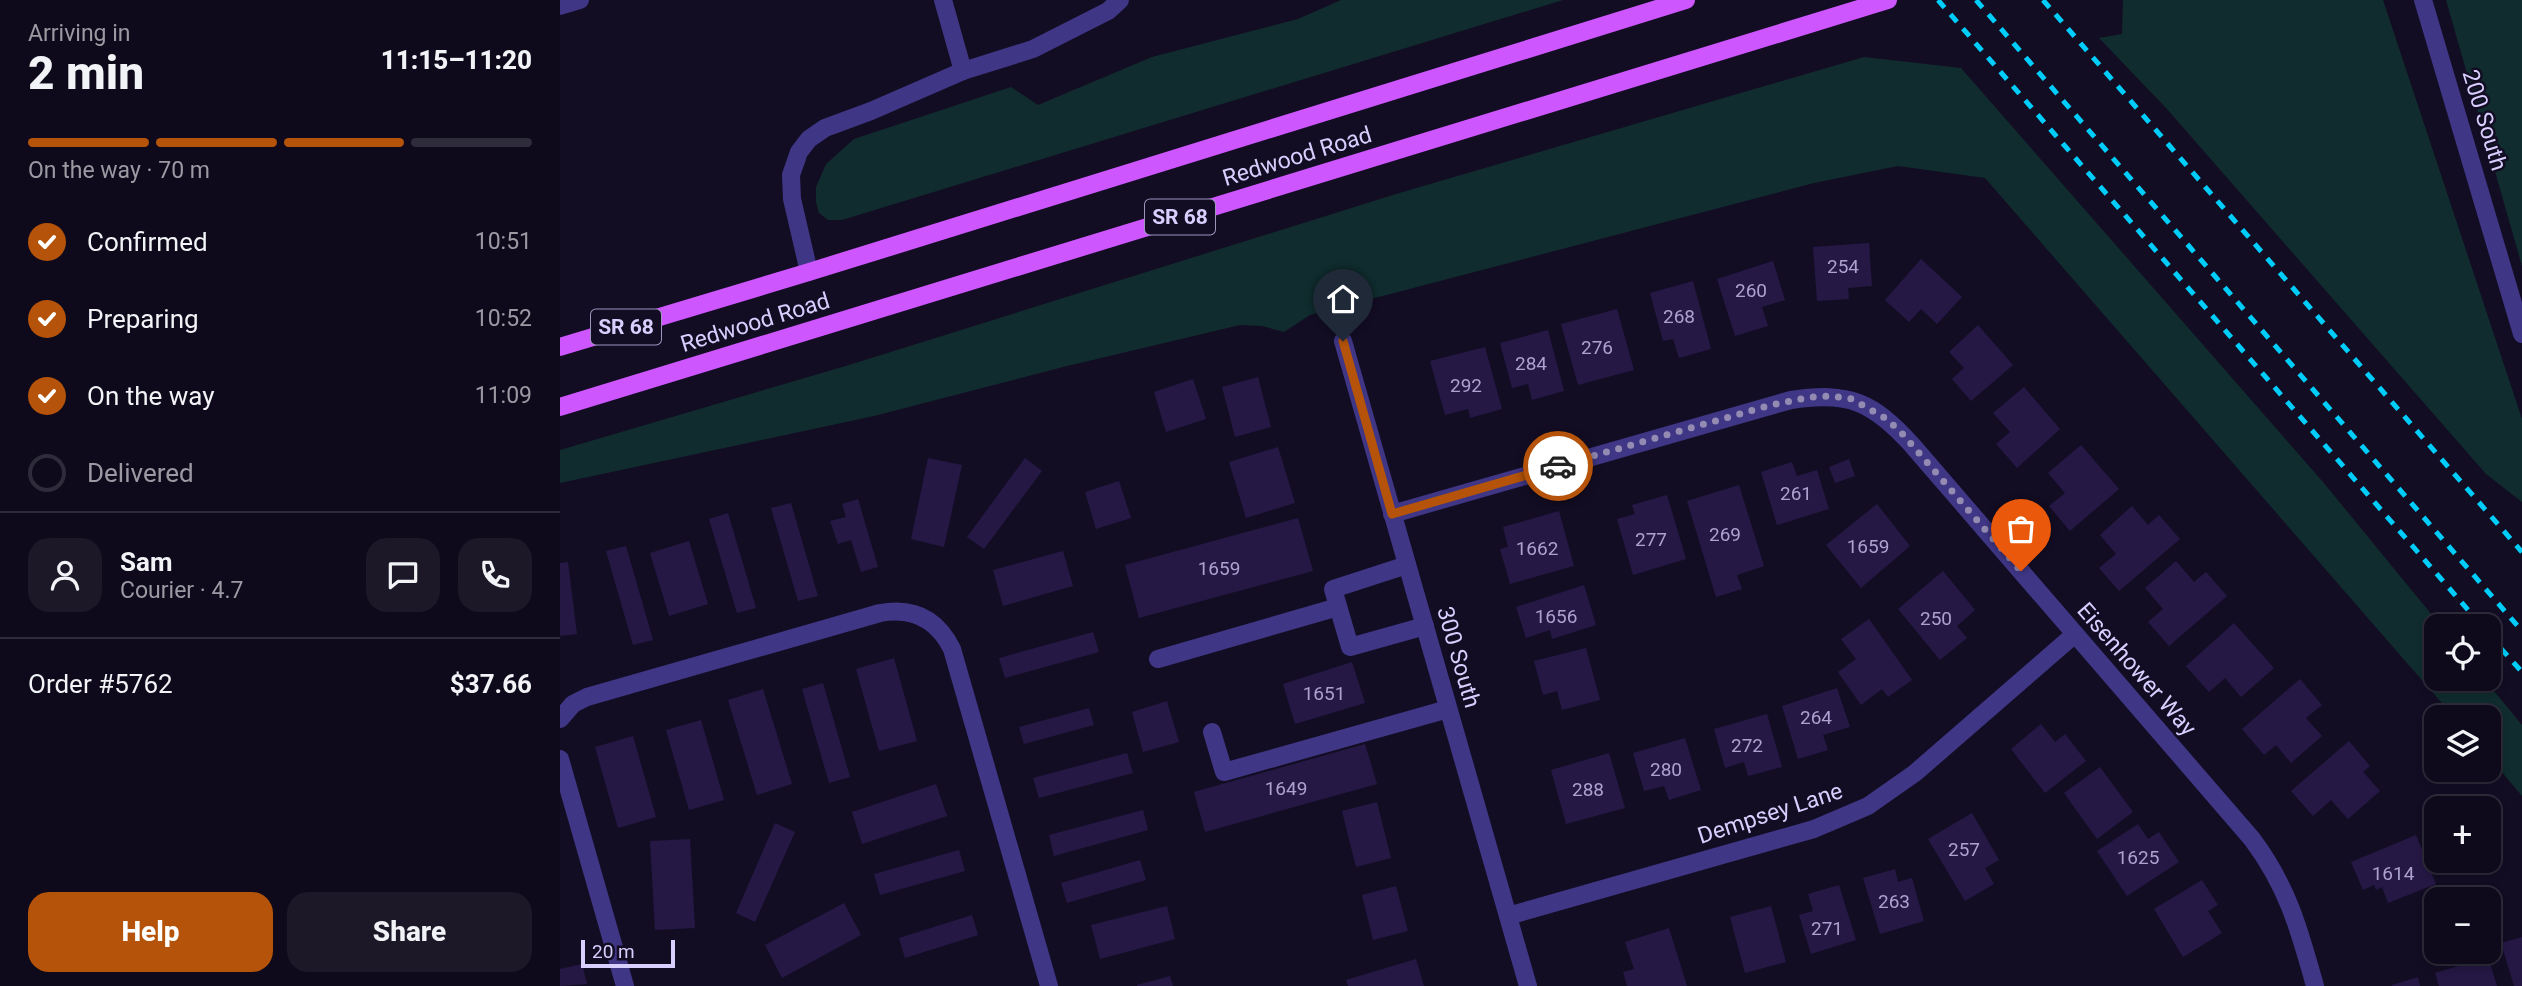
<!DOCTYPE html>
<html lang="en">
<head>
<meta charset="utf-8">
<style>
	:root { --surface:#0e0a1b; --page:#1c1828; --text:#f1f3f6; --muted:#9b9aa3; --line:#2e2b3a; --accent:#b45309 }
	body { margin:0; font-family:Roboto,sans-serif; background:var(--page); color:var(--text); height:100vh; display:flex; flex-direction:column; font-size:26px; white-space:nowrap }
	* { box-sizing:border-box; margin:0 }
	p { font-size:23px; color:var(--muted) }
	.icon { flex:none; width:38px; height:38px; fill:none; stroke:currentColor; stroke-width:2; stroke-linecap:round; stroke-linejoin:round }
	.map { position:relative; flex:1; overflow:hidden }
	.details { display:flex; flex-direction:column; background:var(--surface); width:560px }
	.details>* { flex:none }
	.controls { position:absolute; left:1864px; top:614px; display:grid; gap:14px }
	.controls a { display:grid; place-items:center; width:77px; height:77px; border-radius:14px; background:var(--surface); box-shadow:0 4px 10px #0003,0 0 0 2px var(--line); font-size:35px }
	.scale { position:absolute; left:21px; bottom:18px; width:94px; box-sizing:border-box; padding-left:7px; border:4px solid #d9cfff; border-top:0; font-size:19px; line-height:24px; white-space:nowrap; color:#d9cfff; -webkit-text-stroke:5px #130d24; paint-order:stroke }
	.pin { position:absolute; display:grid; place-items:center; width:60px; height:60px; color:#fff; margin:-72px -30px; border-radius:50% 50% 50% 0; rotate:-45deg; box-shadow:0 0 7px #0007 }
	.pin .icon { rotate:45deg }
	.courier { position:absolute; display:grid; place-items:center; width:70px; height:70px; margin:-35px; border:5px solid #b45309; border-radius:50%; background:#fff; color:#222; box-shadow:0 2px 9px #0007 }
	.headline em { font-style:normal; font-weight:800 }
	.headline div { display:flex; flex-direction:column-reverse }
	.headline { display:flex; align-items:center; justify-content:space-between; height:119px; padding:0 28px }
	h1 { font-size:46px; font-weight:800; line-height:52px }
	.bar { display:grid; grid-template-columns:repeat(4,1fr); gap:10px 7px; align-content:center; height:84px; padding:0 28px }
	.bar i { height:9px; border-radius:5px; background:var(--line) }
	.bar .on { background:var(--accent) }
	.bar p { grid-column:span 4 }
	.line { display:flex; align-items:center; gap:18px; padding:0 28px; border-top:2px solid var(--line) }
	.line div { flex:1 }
	.round { display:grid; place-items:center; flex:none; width:74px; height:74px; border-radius:21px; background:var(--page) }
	ol { padding:0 28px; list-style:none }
	li { display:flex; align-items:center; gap:21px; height:77px }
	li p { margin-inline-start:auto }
	li .icon { padding:7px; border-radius:50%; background:var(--accent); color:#fff; stroke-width:4 }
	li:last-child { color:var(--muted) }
	li i { width:38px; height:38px; border:4px solid var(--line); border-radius:50% }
	.button { display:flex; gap:14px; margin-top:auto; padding:14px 28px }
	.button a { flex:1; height:80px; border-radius:21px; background:var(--accent); color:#fff; font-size:28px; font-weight:800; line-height:80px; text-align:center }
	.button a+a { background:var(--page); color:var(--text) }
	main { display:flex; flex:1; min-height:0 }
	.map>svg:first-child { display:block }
	.green { fill:#102c2e }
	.building { fill:#251845 }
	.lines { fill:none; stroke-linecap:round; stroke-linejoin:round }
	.minor { stroke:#3f3685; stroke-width:18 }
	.major { stroke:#cd56ff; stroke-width:18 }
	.rail { stroke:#00cdfa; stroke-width:5; stroke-dasharray:10 9; stroke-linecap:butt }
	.done { stroke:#948bb2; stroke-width:7; stroke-dasharray:0 12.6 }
	.route { stroke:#b45309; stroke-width:9 }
	.labels { text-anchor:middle; stroke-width:5; stroke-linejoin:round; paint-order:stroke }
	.number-label { font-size:19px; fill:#aca1d0 }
	.shield { fill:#130d24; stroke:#9e95bd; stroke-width:2 }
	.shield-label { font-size:21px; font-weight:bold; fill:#d9cfff }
	.street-label { font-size:23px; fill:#d9cfff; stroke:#130d24 }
</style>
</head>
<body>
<main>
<section class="details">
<div class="headline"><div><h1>2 min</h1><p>Arriving in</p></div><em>11:15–11:20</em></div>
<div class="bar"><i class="on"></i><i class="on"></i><i class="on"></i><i></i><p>On the way · 70 m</p></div>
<ol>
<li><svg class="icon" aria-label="check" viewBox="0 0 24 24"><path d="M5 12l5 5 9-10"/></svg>Confirmed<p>10:51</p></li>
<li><svg class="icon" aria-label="check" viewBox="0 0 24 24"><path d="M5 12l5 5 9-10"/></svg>Preparing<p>10:52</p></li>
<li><svg class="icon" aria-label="check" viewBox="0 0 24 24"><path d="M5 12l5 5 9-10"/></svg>On the way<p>11:09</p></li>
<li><i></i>Delivered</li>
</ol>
<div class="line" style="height:126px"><a class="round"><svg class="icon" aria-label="person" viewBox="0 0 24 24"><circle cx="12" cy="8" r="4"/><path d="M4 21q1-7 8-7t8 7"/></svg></a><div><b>Sam</b><p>Courier · 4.7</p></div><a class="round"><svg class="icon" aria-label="chat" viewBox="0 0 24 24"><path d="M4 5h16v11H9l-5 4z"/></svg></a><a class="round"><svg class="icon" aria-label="phone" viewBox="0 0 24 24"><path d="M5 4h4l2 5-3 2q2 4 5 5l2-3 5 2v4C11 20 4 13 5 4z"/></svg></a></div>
<div class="line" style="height:91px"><div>Order #5762</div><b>$37.66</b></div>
<div class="button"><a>Help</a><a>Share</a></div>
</section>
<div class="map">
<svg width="1962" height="986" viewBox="0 0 1962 986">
	<rect width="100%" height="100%" fill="#130d24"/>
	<!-- green -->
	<g class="green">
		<polygon points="781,0 1003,0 282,220 268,220 259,213 256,202 256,187 266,164 294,139 451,87 478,105 592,57 738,19"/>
		<polygon points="1563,0 1823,0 1962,419 1962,502 1926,474 1607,109 1539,38 1562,34"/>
		<polygon points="1886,0 1962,0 1962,266"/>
		<polygon points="1304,57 1401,68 1763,482 1881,626 1876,626 1876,679 1924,679 1962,725 1962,796 1929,757 1928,718 1894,717 1425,178 1338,166 1254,183 750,315 724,332 702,326 680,325 503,367 314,416 0,483 0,450 289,365 836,194"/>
	</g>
	<!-- building -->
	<g class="building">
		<polygon points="1309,243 1312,286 1288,288 1289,299 1257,301 1253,247"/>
		<polygon points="1361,259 1402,297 1377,324 1361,309 1349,322 1325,300"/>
		<polygon points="1213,261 1225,300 1202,307 1208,326 1175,336 1157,279"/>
		<polygon points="1133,281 1151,349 1119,358 1113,339 1103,341 1090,293"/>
		<polygon points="1057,309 1074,370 1018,385 1001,324"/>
		<polygon points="1418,325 1453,365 1411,401 1392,379 1404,368 1389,352"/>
		<polygon points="988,330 1004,391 972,400 968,384 952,388 940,343"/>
		<polygon points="925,347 942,409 910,418 908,409 885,415 870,361"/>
		<polygon points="698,377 711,427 675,437 662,387"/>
		<polygon points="633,379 646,419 606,432 594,392"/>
		<polygon points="1464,387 1500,429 1457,468 1436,444 1450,432 1433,413"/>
		<polygon points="1521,445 1559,489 1510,531 1489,506 1505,493 1488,473"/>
		<polygon points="718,447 735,503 686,518 669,462"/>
		<polygon points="368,458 402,465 384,547 351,539"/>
		<polygon points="465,458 482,471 424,549 407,537"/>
		<polygon points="1289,459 1295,476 1275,483 1269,467"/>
		<polygon points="1232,462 1237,476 1257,470 1269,509 1217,525 1201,472"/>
		<polygon points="559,481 571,518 536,529 525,492"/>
		<polygon points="1179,485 1204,566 1177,575 1182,589 1156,597 1127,501"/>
		<polygon points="1107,495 1126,559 1073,575 1057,519 1075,514 1072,505"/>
		<polygon points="298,499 318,567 301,572 291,540 278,544 270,521 286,517 282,504"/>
		<polygon points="231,503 258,596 238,601 211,508"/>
		<polygon points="1317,504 1350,546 1301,588 1266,545"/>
		<polygon points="1572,506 1588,525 1599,515 1620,539 1559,591 1539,568 1556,554 1540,535"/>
		<polygon points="999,511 1014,566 950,584 940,549 948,547 943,527"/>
		<polygon points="168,513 196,608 177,613 149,519"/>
		<polygon points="738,518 753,571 579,618 565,565"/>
		<polygon points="129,541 148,604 109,616 90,553"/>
		<polygon points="66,546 93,640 73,645 46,551"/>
		<polygon points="503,551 513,586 443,606 433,570"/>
		<polygon points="1616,561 1634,582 1646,572 1667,596 1609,646 1588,622 1603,609 1585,588"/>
		<polygon points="8,562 17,634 0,636 0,563"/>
		<polygon points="1383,571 1415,610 1397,626 1407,638 1380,660 1338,609"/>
		<polygon points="1024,585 1036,625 992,639 990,630 966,638 956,607"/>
		<polygon points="1309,619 1352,680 1328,697 1322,689 1301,705 1278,672 1296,659 1281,639"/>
		<polygon points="1674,623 1714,668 1681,697 1665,678 1649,692 1626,666"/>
		<polygon points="533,632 539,652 445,678 439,658"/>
		<polygon points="1026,648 1040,700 1002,710 997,691 983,695 974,661"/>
		<polygon points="334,658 357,741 319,751 296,669"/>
		<polygon points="792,662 805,703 735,724 723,684"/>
		<polygon points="1740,679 1762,705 1746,718 1762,736 1731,763 1716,745 1704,755 1682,729"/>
		<polygon points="263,683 290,777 269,783 242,689"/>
		<polygon points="1277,688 1290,727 1263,735 1268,750 1238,759 1222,706"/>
		<polygon points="203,689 232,784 197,795 168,700"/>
		<polygon points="607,701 619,742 583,752 572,712"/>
		<polygon points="529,708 534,725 464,744 459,727"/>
		<polygon points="1207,714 1222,767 1188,776 1184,762 1165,768 1154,729"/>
		<polygon points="141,720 164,800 129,810 106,730"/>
		<polygon points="1481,724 1495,742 1505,734 1526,761 1485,793 1451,749"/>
		<polygon points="73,736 96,817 58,828 35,747"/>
		<polygon points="1125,738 1141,790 1109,800 1104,786 1084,791 1073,753"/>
		<polygon points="1789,741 1810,766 1803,772 1820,791 1788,819 1771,800 1753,816 1731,791"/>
		<polygon points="805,744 817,784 645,832 634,792"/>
		<polygon points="567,753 573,773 479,798 473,778"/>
		<polygon points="1049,753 1065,808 1006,824 991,770"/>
		<polygon points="1540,767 1573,812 1537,839 1504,793"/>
		<polygon points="376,784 387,816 302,844 292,812"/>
		<polygon points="817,802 831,858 796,867 782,811"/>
		<polygon points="583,810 588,830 494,856 489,835"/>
		<polygon points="1412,813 1439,860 1425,868 1434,884 1405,901 1368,839"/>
		<polygon points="215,823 235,832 195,922 176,913"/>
		<polygon points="1578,824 1588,839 1599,832 1619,862 1567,896 1537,851"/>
		<polygon points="1856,835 1876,884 1828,903 1822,887 1816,890 1814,885 1803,890 1791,862"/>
		<polygon points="130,839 135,928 95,930 90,841"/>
		<polygon points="399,850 405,871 320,895 314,874"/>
		<polygon points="580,860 586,880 507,903 501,883"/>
		<polygon points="1335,869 1338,882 1352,878 1364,921 1320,934 1303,878"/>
		<polygon points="1642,880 1658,905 1648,911 1662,933 1623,957 1594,909"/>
		<polygon points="1279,885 1296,940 1251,954 1239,915 1253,911 1248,894"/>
		<polygon points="836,886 848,931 813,940 802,895"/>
		<polygon points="284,903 301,935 222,978 205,945"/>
		<polygon points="607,906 615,939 540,959 531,925"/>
		<polygon points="1211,906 1226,962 1185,973 1170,917"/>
		<polygon points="412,915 418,935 345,958 339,938"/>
		<polygon points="1109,928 1127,986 1067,986 1063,972 1074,969 1065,942"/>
		<polygon points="1962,937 1962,986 1954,986 1941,943"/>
		<polygon points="1928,957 1937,986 1879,986 1875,973"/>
		<polygon points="856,959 864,986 788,986 786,980"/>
		<polygon points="22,964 27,984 0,986 0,969"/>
		<polygon points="610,976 613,986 577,986 577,985"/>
		<polygon points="1858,977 1860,986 1832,986 1832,985"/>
	</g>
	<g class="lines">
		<!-- minor -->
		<g class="minor">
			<polyline points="383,0 403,71"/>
			<polyline points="1863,0 1962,334"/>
			<polyline points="0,6 20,0"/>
			<polyline points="249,272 232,199 231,175 239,152 249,139 265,128 311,111 403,71 473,49 548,11 560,0"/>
			<polyline points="783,341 968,986"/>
			<path d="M832,514L1231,400C1289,391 1313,402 1352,445L1692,839C1728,887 1739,929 1755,986"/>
			<polyline points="847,565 773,589 790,647 865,626"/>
			<polyline points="598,659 778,607"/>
			<path d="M0,719L13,704L27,697L320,613C353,607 377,619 392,649L489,986"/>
			<polyline points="652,732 664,772 888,709"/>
			<polyline points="0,759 65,986"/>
			<polyline points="948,916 1254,829 1308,806 1355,773 1515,634"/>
		</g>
		<!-- major -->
		<g class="major">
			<polyline points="0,347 249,272 1126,0"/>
			<polyline points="0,407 1328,0"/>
		</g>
		<!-- rail -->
		<g class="rail">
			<polyline points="1378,0 1922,626"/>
			<polyline points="1416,0 1962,631"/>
			<polyline points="1483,0 1962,552"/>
			<polyline points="1928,634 1962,672"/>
		</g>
	</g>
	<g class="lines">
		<!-- done -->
		<polyline class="done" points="998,466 1211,405 1251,397 1272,396 1292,399 1325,418 1340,431 1461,571"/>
		<!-- route -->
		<polyline class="route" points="783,341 832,514 998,466"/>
	</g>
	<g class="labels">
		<!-- number labels -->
		<g class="number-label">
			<text x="1283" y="273">254</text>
			<text x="1191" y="297">260</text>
			<text x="1119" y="323">268</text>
			<text x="1037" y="354">276</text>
			<text x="971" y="370">284</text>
			<text x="906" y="392">292</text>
			<text x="1236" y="500">261</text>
			<text x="1165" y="541">269</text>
			<text x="1091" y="546">277</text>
			<text x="1308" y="553">1659</text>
			<text x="977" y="555">1662</text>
			<text x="659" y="575">1659</text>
			<text x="996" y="623">1656</text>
			<text x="1376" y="625">250</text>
			<text x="764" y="700">1651</text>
			<text x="1256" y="724">264</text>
			<text x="1187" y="752">272</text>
			<text x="1106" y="776">280</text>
			<text x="726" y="795">1649</text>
			<text x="1028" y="796">288</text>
			<text x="1404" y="856">257</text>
			<text x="1578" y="864">1625</text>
			<text x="1833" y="880">1614</text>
			<text x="1334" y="908">263</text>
			<text x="1267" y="935">271</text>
		</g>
		<!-- shield labels -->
		<g class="shield">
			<rect x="585" y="199.5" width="70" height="35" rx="5"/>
			<rect x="31" y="309.5" width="70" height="35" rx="5"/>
		</g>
		<g class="shield-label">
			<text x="620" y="224">SR 68</text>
			<text x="66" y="334">SR 68</text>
		</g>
		<!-- street labels -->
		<g class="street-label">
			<text transform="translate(1925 120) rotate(73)" y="8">200 South</text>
			<text transform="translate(737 156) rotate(-17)" y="8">Redwood Road</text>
			<text transform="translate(195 322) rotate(-17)" y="8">Redwood Road</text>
			<text transform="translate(899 657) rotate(74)" y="8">300 South</text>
			<text transform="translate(1577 669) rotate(49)" y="8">Eisenhower Way</text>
			<text transform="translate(1210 813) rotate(-18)" y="8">Dempsey Lane</text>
		</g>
	</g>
</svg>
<div class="controls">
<a><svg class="icon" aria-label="locate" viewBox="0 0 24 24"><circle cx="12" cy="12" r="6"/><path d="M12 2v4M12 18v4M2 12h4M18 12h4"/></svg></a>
<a><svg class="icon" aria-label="layers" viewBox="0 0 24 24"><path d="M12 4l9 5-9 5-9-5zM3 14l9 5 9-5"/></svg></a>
<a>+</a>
<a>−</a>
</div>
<div class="scale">20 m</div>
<div class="pin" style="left:1461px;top:571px;background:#ea580c"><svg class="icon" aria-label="bag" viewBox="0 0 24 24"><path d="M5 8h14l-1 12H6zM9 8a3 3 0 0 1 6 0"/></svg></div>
<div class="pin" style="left:783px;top:341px;background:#1f2937"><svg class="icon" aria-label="home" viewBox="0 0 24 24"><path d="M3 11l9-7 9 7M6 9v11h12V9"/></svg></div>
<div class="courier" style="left:998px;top:466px"><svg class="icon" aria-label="car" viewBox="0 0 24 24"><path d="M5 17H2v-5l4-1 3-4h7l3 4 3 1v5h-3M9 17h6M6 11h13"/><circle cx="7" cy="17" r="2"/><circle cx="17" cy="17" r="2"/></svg></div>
</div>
</main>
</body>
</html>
